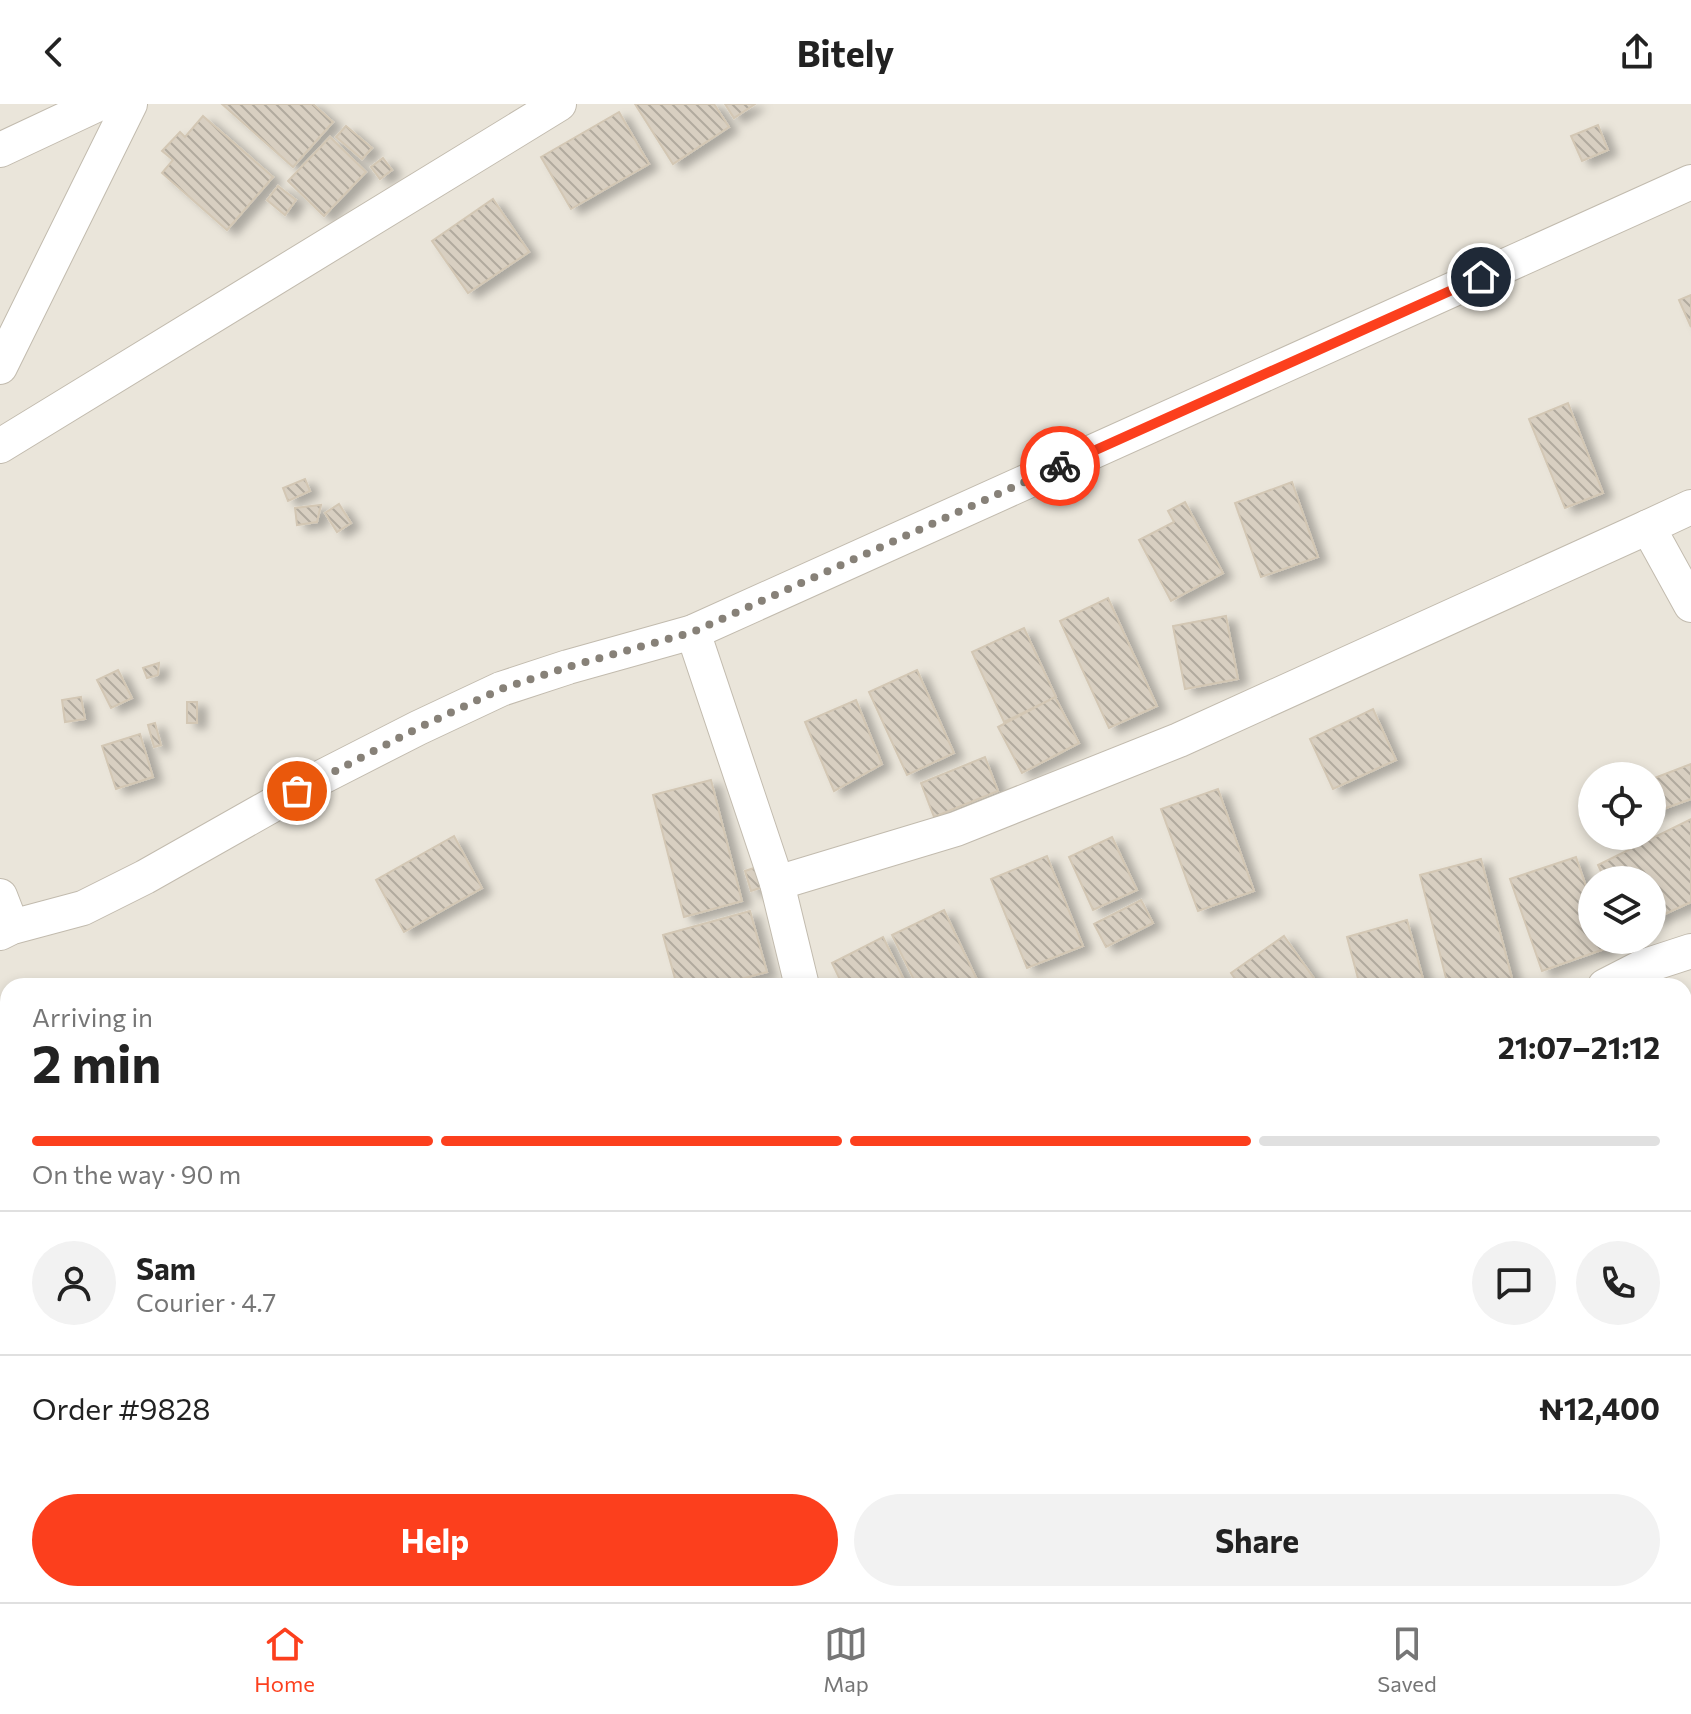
<!DOCTYPE html>
<html lang="en">
<head>
<meta charset="utf-8">
<style>
	:root { --surface:#fff; --page:#f2f2f2; --text:#222; --muted:#767676; --line:#e0e0e0; --accent:#fc3f1d }
	body { margin:0; font-family:Commissioner,sans-serif; background:var(--page); color:var(--text); height:100vh; display:flex; flex-direction:column; font-size:30px; white-space:nowrap }
	* { box-sizing:border-box; margin:0 }
	p { font-size:26px; color:var(--muted) }
	.icon { flex:none; width:44px; height:44px; fill:none; stroke:currentColor; stroke-width:2; stroke-linecap:round; stroke-linejoin:round }
	.map { position:relative; flex:1; overflow:hidden }
	.sheet { position:absolute; left:0px; top:874px; width:1692px; height:624px; display:flex; flex-direction:column; background:var(--surface); border-radius:24px 24px 0 0; box-shadow:0 4px 12px #0003 }
	.sheet>* { flex:none }
	.buttons { position:absolute; left:1578px; top:658px; display:grid; gap:16px }
	.buttons a { display:grid; place-items:center; width:88px; height:88px; border-radius:50%; background:var(--surface); box-shadow:0 4px 12px #0003; font-size:40px }
	.pin { position:absolute; display:grid; place-items:center; width:68px; height:68px; color:#fff; margin:-34px; border:4px solid #fff; border-radius:50%; box-shadow:0 2px 8px #0007 }
	.courier { position:absolute; display:grid; place-items:center; width:80px; height:80px; margin:-40px; border:6px solid #fc3f1d; border-radius:50%; background:#fff; color:#222; box-shadow:0 2px 10px #0007 }
	.headline em { font-style:normal; font-weight:700 }
	.headline div { display:flex; flex-direction:column-reverse }
	.headline { display:flex; align-items:center; justify-content:space-between; height:136px; padding:0 32px }
	h1 { font-size:52px; font-weight:700; line-height:60px }
	.bar { display:grid; grid-template-columns:repeat(4,1fr); gap:12px 8px; align-content:center; height:96px; padding:0 32px }
	.bar i { height:10px; border-radius:6px; background:var(--line) }
	.bar .active { background:var(--accent) }
	.bar p { grid-column:span 4 }
	.line { display:flex; align-items:center; gap:20px; padding:0 32px; border-top:2px solid var(--line) }
	.line div { flex:1 }
	.round { display:grid; place-items:center; flex:none; width:84px; height:84px; border-radius:42px; background:var(--page) }
	.primary-button { display:flex; gap:16px; margin-top:auto; padding:16px 32px }
	.primary-button a { flex:1; height:92px; border-radius:48px; background:var(--accent); color:#fff; font-size:32px; font-weight:700; line-height:92px; text-align:center }
	.primary-button a+a { background:var(--page); color:var(--text) }
	header { display:flex; justify-content:space-between; align-items:center; height:104px; padding:0 32px; background:var(--surface); font-size:36px; font-weight:700 }
	.dock { display:flex; justify-content:space-around; align-items:center; height:112px; border-top:2px solid var(--line); background:var(--surface); font-size:22px; color:var(--muted) }
	.dock a { display:grid; justify-items:center; gap:4px }
	.dock .active { color:var(--accent) }
	.map>svg:first-child { display:block }
	.residential { fill:#eae5da; fill-rule:evenodd }
	.building { fill:url(#building-back-hatch); stroke:#d3c7b4; stroke-width:2; filter:url(#shadow) }
	.lines { fill:none; stroke-linecap:round; stroke-linejoin:round }
	.minor-casing { stroke:#c2bbae; stroke-width:36 }
	.minor { stroke:#fff; stroke-width:34 }
	.done { stroke:#878178; stroke-width:8; stroke-dasharray:0 14.4 }
	.route { stroke:#fc3f1d; stroke-width:10 }
</style>
</head>
<body>
<header><svg class="icon" aria-label="back" viewBox="0 0 24 24"><path d="M15 5l-7 7 7 7"/></svg>Bitely<svg class="icon" aria-label="share" viewBox="0 0 24 24"><path d="M12 15V3M7 8l5-5 5 5M5 13v7h14v-7"/></svg></header>
<div class="map">
<svg width="1691" height="1498" viewBox="0 0 1691 1498">
	<defs>
		<pattern id="building-back-hatch" width="6" height="6" patternUnits="userSpaceOnUse" patternTransform="scale(2)"><rect width="6" height="6" fill="#d8cfc1"/><path d="M-1 5l2 2M0 0l6 6M5-1l2 2" fill="none" stroke="#b1aa9e"/></pattern>
		<filter id="shadow"><feDropShadow dx="9" dy="5" stdDeviation="4" flood-color="#0004"/></filter>
	</defs>
	<rect width="100%" height="100%" fill="#f6f3ec"/>
	<!-- residential -->
	<path class="residential" d="M0,0H1691V1498H0ZM1592,672H1652V732H1592ZM1592,776H1652V836H1592ZM8,882H1684V1490H8Z"/>
	<!-- building -->
	<g class="building">
		<polygon points="222,0 313,0 333,18 293,63"/>
		<polygon points="635,0 714,0 729,23 673,60"/>
		<polygon points="725,0 755,0 734,14"/>
		<polygon points="619,8 649,60 571,105 541,53"/>
		<polygon points="203,12 273,73 227,126 162,69 173,56 162,47 180,28 185,33"/>
		<polygon points="1598,21 1608,46 1582,57 1571,32"/>
		<polygon points="346,22 372,44 362,55 336,33"/>
		<polygon points="330,33 366,68 324,112 288,77"/>
		<polygon points="383,54 392,66 380,75 371,63"/>
		<polygon points="278,82 296,96 285,111 267,96"/>
		<polygon points="493,95 529,148 468,189 432,137"/>
		<polygon points="1691,191 1691,223 1679,196"/>
		<polygon points="1568,299 1603,389 1565,404 1529,315"/>
		<polygon points="305,375 310,387 288,397 283,384"/>
		<polygon points="1292,378 1318,453 1261,473 1235,399"/>
		<polygon points="1185,398 1223,469 1171,497 1139,436 1174,418 1168,407"/>
		<polygon points="339,400 351,419 337,428 325,409"/>
		<polygon points="321,401 317,418 297,421 295,404"/>
		<polygon points="1108,494 1157,602 1109,624 1060,517"/>
		<polygon points="1226,512 1238,575 1185,585 1173,522"/>
		<polygon points="1024,524 1056,593 1004,618 972,548"/>
		<polygon points="159,559 158,571 147,574 143,564"/>
		<polygon points="118,566 132,594 111,604 97,576"/>
		<polygon points="917,566 954,649 907,671 869,588"/>
		<polygon points="81,593 85,615 65,618 62,596"/>
		<polygon points="1055,593 1079,639 1022,669 998,623"/>
		<polygon points="856,596 882,660 834,687 805,618"/>
		<rect x="187" y="598" width="10" height="21"/>
		<polygon points="1373,605 1396,656 1333,685 1310,635"/>
		<polygon points="155,619 161,641 154,643 148,621"/>
		<polygon points="140,630 153,673 116,685 102,642"/>
		<polygon points="985,653 998,687 934,713 921,679"/>
		<polygon points="1691,660 1691,695 1652,709 1652,675"/>
		<polygon points="711,676 742,797 684,813 653,691"/>
		<polygon points="1218,685 1254,787 1198,807 1161,705"/>
		<polygon points="1691,715 1691,798 1652,816 1652,776 1605,776 1598,761"/>
		<polygon points="454,732 482,784 404,828 376,776"/>
		<polygon points="1112,733 1137,786 1093,806 1069,753"/>
		<polygon points="1047,752 1083,842 1027,864 991,775"/>
		<polygon points="1576,753 1592,800 1592,836 1605,836 1607,844 1542,867 1510,775"/>
		<polygon points="1481,755 1514,882 1448,882 1420,771"/>
		<polygon points="763,761 769,781 751,787 745,767"/>
		<polygon points="1141,796 1153,819 1106,843 1094,820"/>
		<polygon points="944,806 980,882 917,882 892,831"/>
		<polygon points="750,807 767,868 715,882 677,882 663,831"/>
		<polygon points="1407,816 1425,882 1360,882 1347,833"/>
		<polygon points="1284,832 1318,880 1315,882 1240,882 1231,869"/>
		<polygon points="883,833 907,882 843,882 832,859"/>
		<polygon points="1684,1139 1691,1155 1691,1177 1684,1181"/>
		<polygon points="1691,1323 1691,1357 1684,1344 1684,1327"/>
		<polygon points="1691,1420 1691,1459 1684,1445 1684,1424"/>
		<polygon points="1153,1490 1218,1490 1222,1498 1157,1498"/>
		<polygon points="1229,1490 1250,1490 1253,1498 1233,1498"/>
		<polygon points="1542,1490 1654,1490 1658,1498 1534,1498 1532,1495"/>
	</g>
	<g class="lines">
		<!-- minor casing -->
		<g class="minor-casing">
			<g id="minor">
				<polyline points="0,46 98,0"/>
				<polyline points="0,263 130,0"/>
				<polyline points="0,342 559,0"/>
				<polyline points="1691,403 1648,423 1691,501"/>
				<polyline points="693,528 777,779 802,882"/>
				<polyline points="777,779 956,725 1179,636 1648,423"/>
				<polyline points="0,792 12,823"/>
				<polyline points="0,829 12,823 83,804 145,773 322,673 418,624 501,585 568,563 693,528 1691,78"/>
				<polyline points="1605,882 1642,863 1691,847"/>
				<polyline points="1684,938 1691,959"/>
				<polyline points="998,1490 1003,1498"/>
				<polyline points="1466,1490 1470,1498"/>
				<polyline points="640,1498 666,1490"/>
			</g>
		</g>
		<!-- minor -->
		<use href="#minor" class="minor"/>
	</g>
	<g class="lines">
		<!-- done -->
		<polyline class="done" points="297,687 418,624 501,585 568,563 693,528 1060,362"/>
		<!-- route -->
		<polyline class="route" points="1060,362 1481,173"/>
	</g>
</svg>
<div class="buttons">
<a><svg class="icon" aria-label="locate" viewBox="0 0 24 24"><circle cx="12" cy="12" r="6"/><path d="M12 2v4M12 18v4M2 12h4M18 12h4"/></svg></a>
<a><svg class="icon" aria-label="layers" viewBox="0 0 24 24"><path d="M12 4l9 5-9 5-9-5zM3 14l9 5 9-5"/></svg></a>
</div>
<div class="pin" style="left:297px;top:687px;background:#ea580c"><svg class="icon" aria-label="bag" viewBox="0 0 24 24"><path d="M5 8h14l-1 12H6zM9 8a3 3 0 0 1 6 0"/></svg></div>
<div class="pin" style="left:1481px;top:173px;background:#1f2937"><svg class="icon" aria-label="home" viewBox="0 0 24 24"><path d="M3 11l9-7 9 7M6 9v11h12V9"/></svg></div>
<div class="courier" style="left:1060px;top:362px"><svg class="icon" aria-label="bike" viewBox="0 0 24 24"><circle cx="6" cy="16" r="4"/><circle cx="18" cy="16" r="4"/><path d="M6 16l4-8h5l3 8M10 8l3 8H6M13 5h3"/></svg></div>
<section class="sheet">
<div class="headline"><div><h1>2 min</h1><p>Arriving in</p></div><em>21:07–21:12</em></div>
<div class="bar"><i class="active"></i><i class="active"></i><i class="active"></i><i></i><p>On the way · 90 m</p></div>
<div class="line" style="height:144px"><a class="round"><svg class="icon" aria-label="person" viewBox="0 0 24 24"><circle cx="12" cy="8" r="4"/><path d="M4 21q1-7 8-7t8 7"/></svg></a><div><b>Sam</b><p>Courier · 4.7</p></div><a class="round"><svg class="icon" aria-label="chat" viewBox="0 0 24 24"><path d="M4 5h16v11H9l-5 4z"/></svg></a><a class="round"><svg class="icon" aria-label="phone" viewBox="0 0 24 24"><path d="M5 4h4l2 5-3 2q2 4 5 5l2-3 5 2v4C11 20 4 13 5 4z"/></svg></a></div>
<div class="line" style="height:104px"><div>Order #9828</div><b>₦12,400</b></div>
<div class="primary-button"><a>Help</a><a>Share</a></div>
</section>
</div>
<nav class="dock">
<a class="active"><svg class="icon" aria-label="home" viewBox="0 0 24 24"><path d="M3 11l9-7 9 7M6 9v11h12V9"/></svg>Home</a>
<a><svg class="icon" aria-label="map" viewBox="0 0 24 24"><path d="M3 6l6-2 6 2 6-2v14l-6 2-6-2-6 2zM9 4v14M15 6v14"/></svg>Map</a>
<a><svg class="icon" aria-label="saved" viewBox="0 0 24 24"><path d="M7 4h10v16l-5-4-5 4z"/></svg>Saved</a>
</nav>
</body>
</html>
